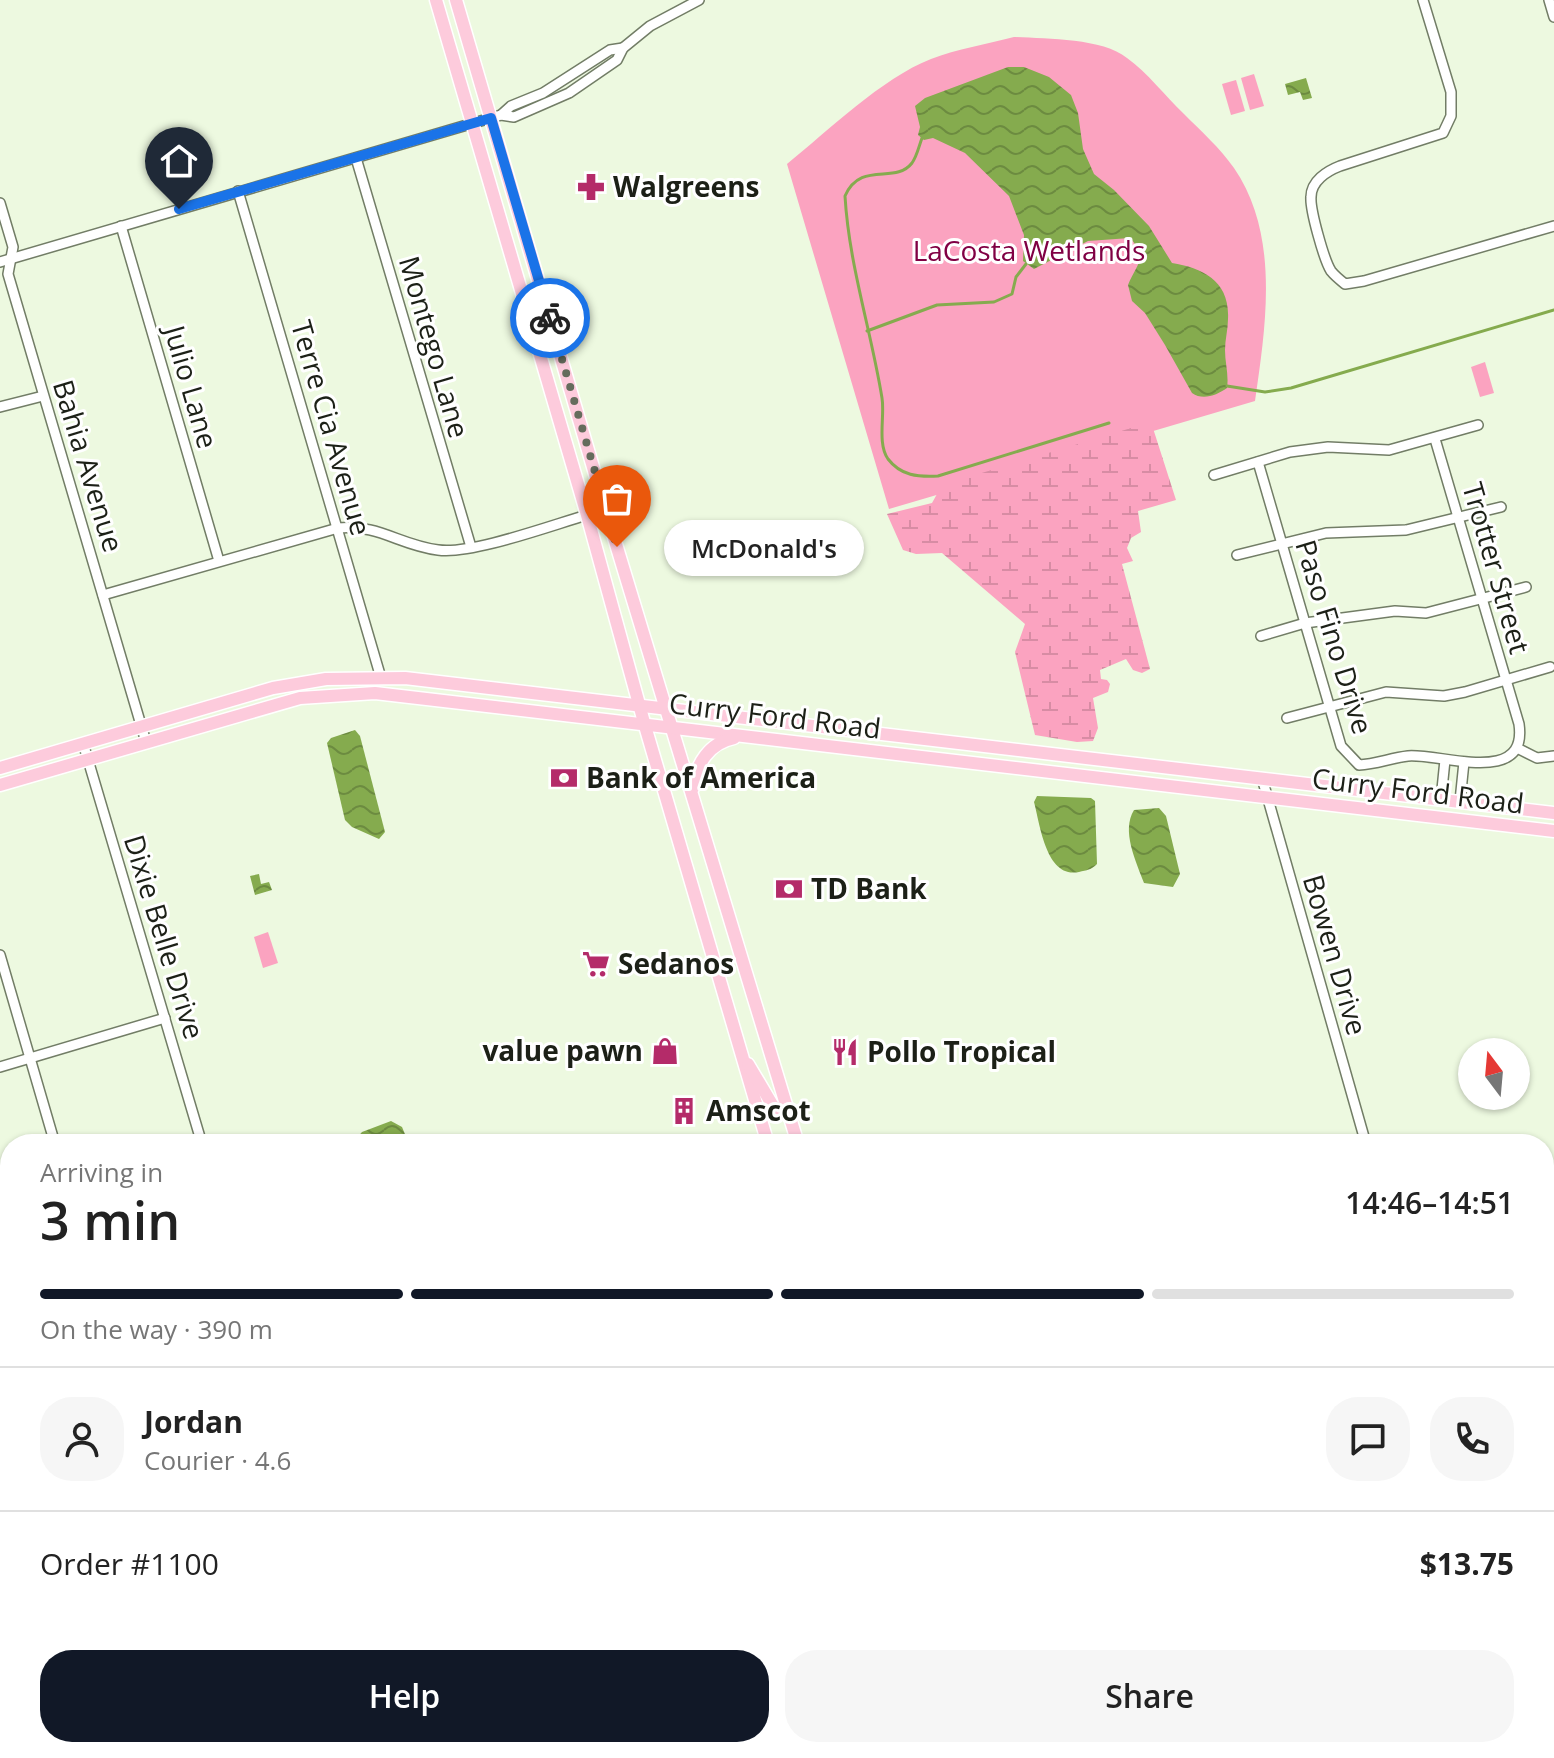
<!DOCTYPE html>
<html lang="en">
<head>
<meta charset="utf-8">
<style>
	:root { --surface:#fff; --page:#f6f6f6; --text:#222; --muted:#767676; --line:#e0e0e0; --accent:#111827 }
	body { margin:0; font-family:"Open Sans",sans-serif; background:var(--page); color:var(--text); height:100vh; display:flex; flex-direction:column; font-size:30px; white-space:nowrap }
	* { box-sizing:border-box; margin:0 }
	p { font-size:26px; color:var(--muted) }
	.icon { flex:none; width:44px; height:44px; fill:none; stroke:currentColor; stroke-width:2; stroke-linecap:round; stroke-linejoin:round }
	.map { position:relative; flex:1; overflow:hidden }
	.drawer { position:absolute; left:0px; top:1134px; width:1554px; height:624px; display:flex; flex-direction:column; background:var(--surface); border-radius:32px 32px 0 0; box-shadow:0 2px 6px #0004 }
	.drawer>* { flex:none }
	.needle { width:52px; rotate:344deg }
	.controls { position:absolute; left:1458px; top:1038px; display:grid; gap:16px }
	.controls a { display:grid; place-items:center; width:72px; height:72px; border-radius:50%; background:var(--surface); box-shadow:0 2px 6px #0004; font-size:40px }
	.pin { position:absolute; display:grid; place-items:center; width:68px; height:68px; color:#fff; margin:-82px -34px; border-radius:50% 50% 50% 0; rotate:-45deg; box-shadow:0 0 8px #0007 }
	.pin .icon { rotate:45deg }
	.courier { position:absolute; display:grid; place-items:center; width:80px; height:80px; margin:-40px; border:6px solid #1a73e8; border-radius:50%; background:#fff; color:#222; box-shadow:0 2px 10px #0007 }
	.bubble { position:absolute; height:56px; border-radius:28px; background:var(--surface); box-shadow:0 2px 6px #0004; font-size:26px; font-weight:600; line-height:56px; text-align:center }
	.head em { font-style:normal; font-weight:600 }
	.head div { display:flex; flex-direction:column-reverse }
	.head { display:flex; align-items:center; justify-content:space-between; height:136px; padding:0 40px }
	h1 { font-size:52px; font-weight:600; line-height:60px }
	.bar { display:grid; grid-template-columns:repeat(4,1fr); gap:12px 8px; align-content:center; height:96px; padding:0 40px }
	.bar i { height:10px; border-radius:6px; background:var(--line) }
	.bar .on { background:var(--accent) }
	.bar p { grid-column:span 4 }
	.line { display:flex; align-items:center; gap:20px; padding:0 40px; border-top:2px solid var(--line) }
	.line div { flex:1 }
	.round { display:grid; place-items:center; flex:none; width:84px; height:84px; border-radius:32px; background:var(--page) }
	.primary-button { display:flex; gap:16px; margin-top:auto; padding:16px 40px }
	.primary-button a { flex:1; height:92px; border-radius:32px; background:var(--accent); color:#fff; font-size:32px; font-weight:600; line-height:92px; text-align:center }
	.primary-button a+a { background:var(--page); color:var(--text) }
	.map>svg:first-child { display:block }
	.green { fill:#fba3c0 }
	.wetland { fill:url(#wetland-marsh) }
	.water { fill:url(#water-waves) }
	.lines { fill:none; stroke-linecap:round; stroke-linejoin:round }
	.stream { stroke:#85ab4e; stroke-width:3 }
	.minor-casing { stroke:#727d66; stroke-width:12 }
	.major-casing { stroke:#fff; stroke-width:15 }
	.minor { stroke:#fff; stroke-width:9 }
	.major { stroke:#fdcbdc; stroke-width:12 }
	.done { stroke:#656c5d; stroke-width:8; stroke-dasharray:0 14.4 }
	.route { stroke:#1a73e8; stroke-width:10 }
	.labels { text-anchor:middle; stroke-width:6; stroke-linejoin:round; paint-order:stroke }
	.poi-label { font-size:28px; font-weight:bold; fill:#1c2017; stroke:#fff; text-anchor:start }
	.park-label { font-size:28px; fill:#800044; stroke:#fff }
	.street-label { font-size:28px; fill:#1c2017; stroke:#fff }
</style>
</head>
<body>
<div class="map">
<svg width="1554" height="1758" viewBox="0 0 1554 1758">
	<defs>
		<pattern id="wetland-marsh" width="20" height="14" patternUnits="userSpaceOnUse" patternTransform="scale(2)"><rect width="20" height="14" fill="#fba3c0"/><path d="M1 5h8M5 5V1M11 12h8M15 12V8" fill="none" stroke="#d78ca4"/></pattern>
		<pattern id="water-waves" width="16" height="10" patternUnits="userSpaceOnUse" patternTransform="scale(2)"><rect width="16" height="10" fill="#85ab4e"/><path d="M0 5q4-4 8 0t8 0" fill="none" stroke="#6c8b40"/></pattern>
	</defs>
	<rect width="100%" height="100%" fill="#edf9e0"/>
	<!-- green -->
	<g class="green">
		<path d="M1014,37C1046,39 1102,38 1127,58C1148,73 1165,96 1184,114C1201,131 1220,148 1234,168C1280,235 1266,325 1255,401L889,509L787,164C828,131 882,78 931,59C957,49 987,44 1014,37Z"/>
		<polygon points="1254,74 1264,106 1250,110 1241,78"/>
		<polygon points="1236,80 1245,111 1231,115 1222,84"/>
		<polygon points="1485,362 1494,393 1480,397 1471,367"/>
		<polygon points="268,932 278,963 263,968 254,937"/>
	</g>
	<!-- wetland -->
	<g class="wetland">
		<polygon points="1151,422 1176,500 1138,511 1141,532 1131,538 1127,548 1133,561 1122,564 1150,669 1142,673 1133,670 1126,659 1100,670 1101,679 1107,680 1110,684 1108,692 1093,698 1098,728 1093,741 1077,742 1035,735 1015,652 1025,624 942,553 916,554 903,550 887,514 932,503 942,485"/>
		<polygon points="1544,1704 1554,1707 1554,1758 1502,1758 1504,1753 1502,1748 1544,1748"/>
	</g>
	<!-- water -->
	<g class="water">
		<path d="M1008,67H1024L1049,77L1071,95L1078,113L1083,149L1094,174L1114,190L1149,226L1172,263C1203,268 1230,281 1228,319C1228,329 1225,340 1225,350C1225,363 1229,375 1227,388C1217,395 1203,401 1192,393L1165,345L1145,313L1132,301L1128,285C1136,265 1149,258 1130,238L1088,241L1034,269L1023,261L1024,235L1009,196L965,153L933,138L924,140L918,135L920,127L915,106L925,98Z"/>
		<polygon points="1306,78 1312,98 1303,100 1300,92 1288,95 1285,84"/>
		<polygon points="355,730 360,736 385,832 379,839 352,827 345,820 327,743 331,738"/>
		<path d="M1037,796L1091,798L1095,801L1097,864C1091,870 1087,870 1079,872C1046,879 1040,824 1034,802Z"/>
		<path d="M1159,808L1166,816L1180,874L1173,887L1144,883C1136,861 1121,831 1134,810Z"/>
		<polygon points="259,874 261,884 269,882 272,890 255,895 250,876"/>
		<polygon points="391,1121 402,1127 409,1144 355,1144 355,1140 362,1132"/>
		<polygon points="1470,1748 1502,1748 1504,1753 1502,1758 1456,1758"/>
	</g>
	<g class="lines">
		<!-- stream -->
		<g class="stream">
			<path d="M922,138C919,146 917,156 912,163C895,185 861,160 845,196C849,265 871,330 882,398C885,416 877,443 888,459C901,476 918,477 938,476L1109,423"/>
			<polyline points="867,331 937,305 994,302 1012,294 1016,277 1026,264"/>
			<polyline points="1227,386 1265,392 1291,388 1554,310"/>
		</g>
		<!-- minor casing -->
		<g class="minor-casing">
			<g id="minor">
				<path d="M1423,0L1451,92V116L1443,133L1340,166C1327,171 1311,181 1311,197C1310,210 1324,260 1331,271C1335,276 1340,280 1345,284L1364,281L1554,226"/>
				<polyline points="1549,0 1554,17"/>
				<polyline points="501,115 514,117 569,93 617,60 623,48 650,26 699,0"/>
				<polyline points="356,158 471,547"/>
				<polyline points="238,191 381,678"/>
				<polyline points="0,203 13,247 8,274 146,742"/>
				<polyline points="121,226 219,561"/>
				<polyline points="0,262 501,115 511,106 543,93 610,50 623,48"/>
				<polyline points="0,407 43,396"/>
				<path d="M1258,462L1341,746L1359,765C1376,764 1391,758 1408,756C1441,753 1528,787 1519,724L1435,439"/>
				<polyline points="1214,475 1290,452 1328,447 1389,450 1478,425"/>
				<polyline points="1237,555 1326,533 1406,530 1501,507"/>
				<path d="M103,595L338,528C379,524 399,545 438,550C471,555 552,525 587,515"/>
				<polyline points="1261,636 1305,623 1395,611 1426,613 1526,587"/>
				<polyline points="1287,718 1386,692 1444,696 1465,692 1550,667"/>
				<polyline points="83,743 202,1144"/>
				<polyline points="1517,748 1537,758 1554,756"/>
				<polyline points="1262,778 1366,1144"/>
				<polyline points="1441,799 1445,760"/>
				<polyline points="1460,801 1464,762"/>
				<polyline points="0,955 55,1144"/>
				<polyline points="0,1067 165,1018"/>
				<polyline points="1544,1466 1554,1463"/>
				<polyline points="1544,1483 1554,1480"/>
				<polyline points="379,1748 381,1758"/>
				<polyline points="600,1758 634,1748"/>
			</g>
		</g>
		<!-- major casing -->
		<g class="major-casing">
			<g id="major">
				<polyline points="436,0 587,515 645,726 768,1144"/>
				<polyline points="456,0 605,508 798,1144"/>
				<polyline points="0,768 273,688 326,679 405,678 1554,813"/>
				<polyline points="0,785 300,698 375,693 1554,831"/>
				<path d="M693,788C696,764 709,743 734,738"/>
				<polyline points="748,1064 773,1106 779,1109 787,1107"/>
				<polyline points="947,1748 949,1758"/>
				<polyline points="976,1748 979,1758"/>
			</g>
		</g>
		<!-- minor -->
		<use href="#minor" class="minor"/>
		<!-- major -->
		<use href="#major" class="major"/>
	</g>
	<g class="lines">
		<!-- done -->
		<polyline class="done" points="550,318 617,547"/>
		<!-- route -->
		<polyline class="route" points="179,209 491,118 550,318"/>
	</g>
	<!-- icons -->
	<defs>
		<g id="pharmacy-bare" transform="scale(2.16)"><path d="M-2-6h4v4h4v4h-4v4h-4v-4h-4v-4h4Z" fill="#b42b69" stroke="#fff" stroke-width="2.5" paint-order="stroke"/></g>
		<g id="bank-bare" transform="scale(2.16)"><path d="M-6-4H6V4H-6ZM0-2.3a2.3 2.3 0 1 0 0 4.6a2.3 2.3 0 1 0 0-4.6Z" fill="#b42b69" stroke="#fff" stroke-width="2.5" paint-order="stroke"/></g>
		<g id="supermarket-bare" transform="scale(2.16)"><path d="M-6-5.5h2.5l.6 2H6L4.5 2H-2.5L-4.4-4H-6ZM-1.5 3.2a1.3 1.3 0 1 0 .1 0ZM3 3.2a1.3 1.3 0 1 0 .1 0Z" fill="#b42b69" stroke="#fff" stroke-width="2.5" paint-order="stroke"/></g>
		<g id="shop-bare" transform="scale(2.16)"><path d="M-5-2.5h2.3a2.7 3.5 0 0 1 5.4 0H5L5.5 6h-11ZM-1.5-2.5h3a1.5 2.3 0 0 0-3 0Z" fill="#b42b69" stroke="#fff" stroke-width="2.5" paint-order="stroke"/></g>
		<g id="restaurant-bare" transform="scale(2.16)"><path d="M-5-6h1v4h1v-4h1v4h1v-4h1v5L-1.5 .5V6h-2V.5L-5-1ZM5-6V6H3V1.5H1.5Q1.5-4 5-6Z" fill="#b42b69" stroke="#fff" stroke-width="2.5" paint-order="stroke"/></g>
		<g id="building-bare" transform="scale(2.16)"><path d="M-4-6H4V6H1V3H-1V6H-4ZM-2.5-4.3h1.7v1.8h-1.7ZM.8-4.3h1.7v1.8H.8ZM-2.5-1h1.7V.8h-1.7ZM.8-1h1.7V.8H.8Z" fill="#b42b69" stroke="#fff" stroke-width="2.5" paint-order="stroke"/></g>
	</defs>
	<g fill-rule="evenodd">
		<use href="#pharmacy-bare" x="591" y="187"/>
		<use href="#bank-bare" x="564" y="778"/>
		<use href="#bank-bare" x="789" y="889"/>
		<use href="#supermarket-bare" x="596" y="964"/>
		<use href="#shop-bare" x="665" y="1051"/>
		<use href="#restaurant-bare" x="845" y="1052"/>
		<use href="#building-bare" x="684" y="1111"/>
	</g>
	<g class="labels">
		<!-- poi labels -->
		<g class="poi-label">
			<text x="613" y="197">Walgreens</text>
			<text x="586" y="788">Bank of America</text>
			<text x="811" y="899">TD Bank</text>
			<text x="618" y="974">Sedanos</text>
			<text x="643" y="1061" text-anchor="end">value pawn</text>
			<text x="867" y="1062">Pollo Tropical</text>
			<text x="706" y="1121">Amscot</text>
		</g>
		<!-- park labels -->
		<g class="park-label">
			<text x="1029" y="261">LaCosta Wetlands</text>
		</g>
		<!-- street labels -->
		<g class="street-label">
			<text transform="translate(434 347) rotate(74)" y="10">Montego Lane</text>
			<text transform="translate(191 387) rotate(74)" y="10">Julio Lane</text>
			<text transform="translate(331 428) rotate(74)" y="10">Terre Cia Avenue</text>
			<text transform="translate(88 466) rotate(73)" y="10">Bahia Avenue</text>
			<text transform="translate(1496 568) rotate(74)" y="10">Trotter Street</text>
			<text transform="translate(1334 637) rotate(73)" y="10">Paso Fino Drive</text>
			<text transform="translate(775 716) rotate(7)" y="10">Curry Ford Road</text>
			<text transform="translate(1418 791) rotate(7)" y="10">Curry Ford Road</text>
			<text transform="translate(164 937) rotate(73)" y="10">Dixie Belle Drive</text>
			<text transform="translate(1335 955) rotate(74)" y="10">Bowen Drive</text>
		</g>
	</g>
</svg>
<div class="controls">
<a><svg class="needle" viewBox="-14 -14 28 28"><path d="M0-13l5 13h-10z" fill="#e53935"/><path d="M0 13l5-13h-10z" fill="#767676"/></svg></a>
</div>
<div class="pin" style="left:617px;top:547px;background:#ea580c"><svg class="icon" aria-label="bag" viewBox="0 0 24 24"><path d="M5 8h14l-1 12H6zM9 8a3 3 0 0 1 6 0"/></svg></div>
<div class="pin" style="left:179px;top:209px;background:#1f2937"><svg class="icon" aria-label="home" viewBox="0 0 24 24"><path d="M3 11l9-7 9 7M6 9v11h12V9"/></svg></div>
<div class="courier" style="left:550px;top:318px"><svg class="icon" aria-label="bike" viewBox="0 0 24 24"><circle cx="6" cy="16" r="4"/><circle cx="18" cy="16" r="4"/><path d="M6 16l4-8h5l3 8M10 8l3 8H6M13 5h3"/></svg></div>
<div class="bubble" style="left:664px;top:520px;width:200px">McDonald's</div>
<section class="drawer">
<div class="head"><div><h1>3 min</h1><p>Arriving in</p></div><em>14:46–14:51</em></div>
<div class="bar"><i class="on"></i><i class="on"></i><i class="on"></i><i></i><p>On the way · 390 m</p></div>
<div class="line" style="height:144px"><a class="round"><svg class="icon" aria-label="person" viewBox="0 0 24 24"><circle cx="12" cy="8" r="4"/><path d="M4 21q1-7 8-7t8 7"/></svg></a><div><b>Jordan</b><p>Courier · 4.6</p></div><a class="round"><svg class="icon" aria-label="chat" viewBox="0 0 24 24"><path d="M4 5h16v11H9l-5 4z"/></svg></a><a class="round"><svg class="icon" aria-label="phone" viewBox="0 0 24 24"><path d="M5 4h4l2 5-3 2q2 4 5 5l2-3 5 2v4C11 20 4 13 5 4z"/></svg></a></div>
<div class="line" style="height:104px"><div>Order #1100</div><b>$13.75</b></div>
<div class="primary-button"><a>Help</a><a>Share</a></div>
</section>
</div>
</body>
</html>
